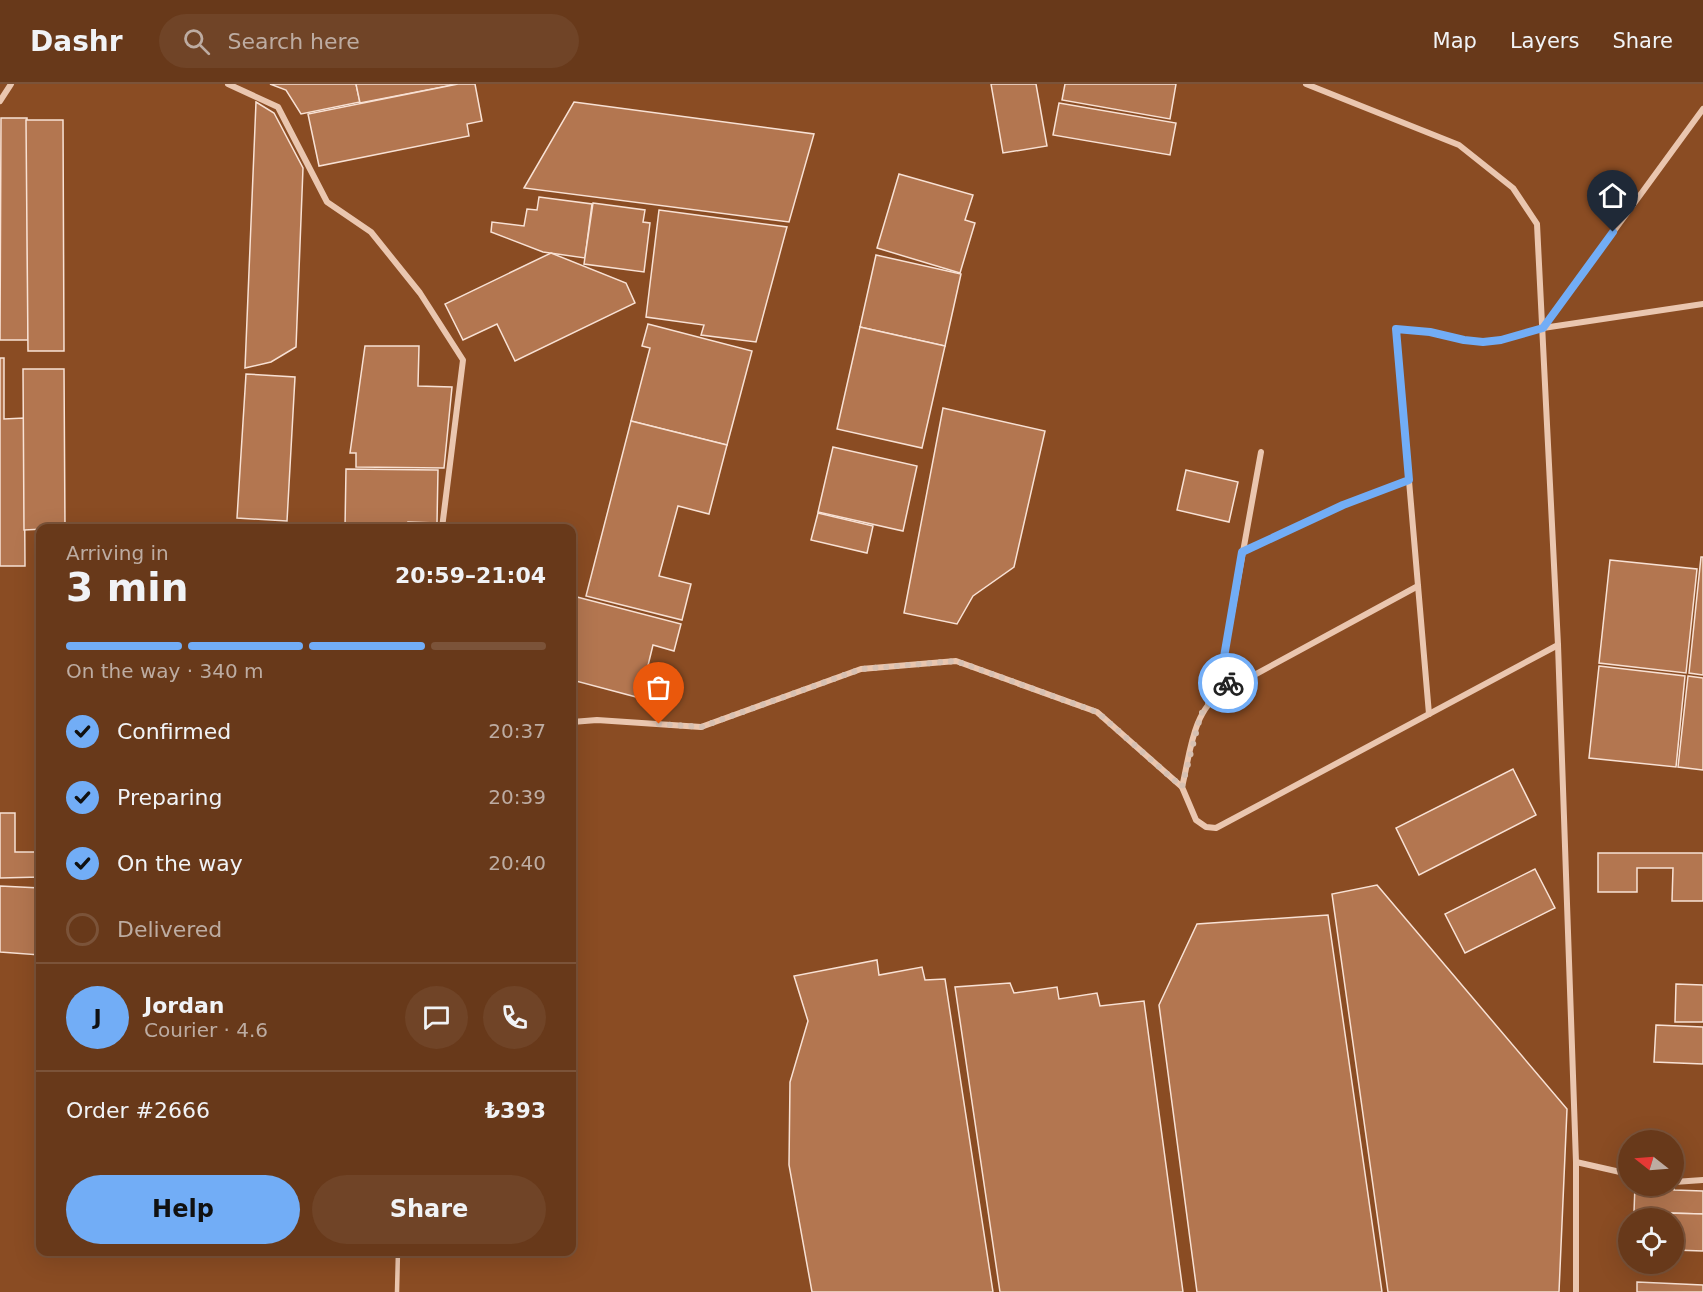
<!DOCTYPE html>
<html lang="en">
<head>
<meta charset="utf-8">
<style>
	:root { --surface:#68391a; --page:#704427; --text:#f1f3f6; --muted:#bdaca2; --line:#7b5339; --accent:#72adf6 }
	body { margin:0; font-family:"DejaVu Sans",sans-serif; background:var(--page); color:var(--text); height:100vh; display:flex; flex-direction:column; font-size:22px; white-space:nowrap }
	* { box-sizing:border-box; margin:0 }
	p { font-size:20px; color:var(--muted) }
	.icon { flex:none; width:33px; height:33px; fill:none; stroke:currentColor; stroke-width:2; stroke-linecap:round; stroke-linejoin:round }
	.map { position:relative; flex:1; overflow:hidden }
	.details { position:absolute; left:36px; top:440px; width:540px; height:732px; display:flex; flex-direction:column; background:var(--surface); border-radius:12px; box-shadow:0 6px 24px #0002,0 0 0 2px var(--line) }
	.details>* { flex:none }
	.needle { width:39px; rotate:287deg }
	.tools { position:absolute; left:1618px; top:1046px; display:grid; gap:12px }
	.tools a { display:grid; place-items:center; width:66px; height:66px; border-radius:50%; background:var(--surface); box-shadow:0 6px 24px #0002,0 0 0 2px var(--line); font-size:30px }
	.pin { position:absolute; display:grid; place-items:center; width:51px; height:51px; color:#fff; margin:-62px -26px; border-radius:50% 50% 50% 0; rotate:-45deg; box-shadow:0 0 6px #0007 }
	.pin .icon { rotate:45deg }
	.courier { position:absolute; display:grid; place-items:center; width:60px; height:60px; margin:-30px; border:4px solid #72adf6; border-radius:50%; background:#fff; color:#222; box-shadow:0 2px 8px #0007 }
	.head em { font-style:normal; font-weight:600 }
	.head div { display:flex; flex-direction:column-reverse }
	.head { display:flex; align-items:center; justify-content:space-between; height:102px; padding:0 30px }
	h1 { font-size:39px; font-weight:600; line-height:45px }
	.bar { display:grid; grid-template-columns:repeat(4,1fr); gap:9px 6px; align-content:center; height:72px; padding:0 30px }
	.bar i { height:8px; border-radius:4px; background:var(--line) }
	.bar .active { background:var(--accent) }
	.bar p { grid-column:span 4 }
	.line { display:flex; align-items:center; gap:15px; padding:0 30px; border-top:2px solid var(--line) }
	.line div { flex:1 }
	.round { display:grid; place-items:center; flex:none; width:63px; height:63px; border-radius:32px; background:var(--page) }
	ol { padding:0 30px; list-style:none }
	li { display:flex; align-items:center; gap:18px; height:66px }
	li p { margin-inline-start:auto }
	li .icon { padding:6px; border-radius:50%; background:var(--accent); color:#111; stroke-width:4 }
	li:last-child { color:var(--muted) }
	li i { width:33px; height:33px; border:3px solid var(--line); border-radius:50% }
	.cta { display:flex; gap:12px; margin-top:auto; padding:12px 30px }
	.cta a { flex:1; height:69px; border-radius:36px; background:var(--accent); color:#111; font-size:24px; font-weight:600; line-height:69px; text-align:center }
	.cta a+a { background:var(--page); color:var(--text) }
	header { display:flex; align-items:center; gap:36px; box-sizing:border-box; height:84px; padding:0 30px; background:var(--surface); border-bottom:2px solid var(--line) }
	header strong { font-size:28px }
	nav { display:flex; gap:33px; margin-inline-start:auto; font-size:21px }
	.search { width:420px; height:54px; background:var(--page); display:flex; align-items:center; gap:15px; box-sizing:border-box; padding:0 21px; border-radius:33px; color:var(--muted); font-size:22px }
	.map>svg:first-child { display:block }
	.building { fill:#b37650; stroke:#f8e1d4; stroke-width:1.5 }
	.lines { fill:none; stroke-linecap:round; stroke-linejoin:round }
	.service { stroke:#eac6af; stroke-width:4.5 }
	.minor { stroke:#eac6af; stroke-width:6 }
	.done { stroke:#d6c0b2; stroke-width:6; stroke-dasharray:0 10.8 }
	.route { stroke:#72adf6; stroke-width:8 }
</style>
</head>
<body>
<header>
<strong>Dashr</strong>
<div class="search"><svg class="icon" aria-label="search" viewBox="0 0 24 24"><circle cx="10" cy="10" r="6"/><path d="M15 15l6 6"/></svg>Search here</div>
<nav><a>Map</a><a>Layers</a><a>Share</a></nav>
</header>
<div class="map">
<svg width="1703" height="1208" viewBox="0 0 1703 1208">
	<rect width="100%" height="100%" fill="#8a4c23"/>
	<!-- building -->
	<g class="building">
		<polygon points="270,0 356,0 360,18 301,30 286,6"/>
		<polygon points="356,0 458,0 360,19"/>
		<polygon points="458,0 475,0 482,37 467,40 469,52 319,82 308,30"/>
		<polygon points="991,0 1036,0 1047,62 1003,69"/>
		<polygon points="1065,0 1176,0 1170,35 1062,16"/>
		<polygon points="256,18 274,29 303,84 296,263 271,278 245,284"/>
		<polygon points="574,18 814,50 789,138 524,104"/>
		<polygon points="1059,19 1176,39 1170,71 1053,51"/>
		<polygon points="1,34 27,34 28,256 0,256"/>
		<polygon points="26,36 63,36 64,267 28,267"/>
		<polygon points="899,90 973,111 965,136 975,139 960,189 877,164"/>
		<polygon points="539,113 592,120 585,174 543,168 491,148 492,138 524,142 527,125 537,126"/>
		<polygon points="593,119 645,126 643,138 650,139 644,188 584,180"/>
		<polygon points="659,126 787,143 756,258 701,251 704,241 646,233"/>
		<polygon points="551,169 626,199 635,219 515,277 497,240 463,256 445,220"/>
		<polygon points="876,171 961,190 945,262 860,243"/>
		<polygon points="648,240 752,267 727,361 631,337 650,264 642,262"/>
		<polygon points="860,243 945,262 922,364 837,345"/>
		<polygon points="365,262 419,262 418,302 452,303 444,384 356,383 356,369 350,369"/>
		<polygon points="0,274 4,274 4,335 24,334 25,482 0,482"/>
		<polygon points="23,285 64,285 65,444 24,446"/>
		<polygon points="246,290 295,293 287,437 237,434"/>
		<polygon points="943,324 1045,347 1014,483 973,512 957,540 904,529"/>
		<polygon points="631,337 727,361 709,430 678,422 659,492 691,500 682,536 586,512"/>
		<polygon points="833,363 917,382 903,447 818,428"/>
		<polygon points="346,385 438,386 437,439 408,438 408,444 345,444"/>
		<polygon points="1186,386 1238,398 1229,438 1177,426"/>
		<polygon points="818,429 873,442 867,469 811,456"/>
		<polygon points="234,439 284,440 284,444 234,444"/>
		<polygon points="1701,473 1703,473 1703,591 1689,589"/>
		<polygon points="1610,476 1697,485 1686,589 1599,579"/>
		<polygon points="577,513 681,540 674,567 653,561 640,614 572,596 572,522"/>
		<polygon points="1599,582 1685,592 1676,683 1589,674"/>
		<polygon points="1688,592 1703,594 1703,686 1678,683"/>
		<polygon points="1513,685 1536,731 1419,791 1396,744"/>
		<polygon points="0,729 15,729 15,768 40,768 40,793 0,794"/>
		<polygon points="1598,769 1703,769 1703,817 1672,817 1673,784 1637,784 1637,808 1598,808"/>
		<polygon points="1535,785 1555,824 1465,869 1445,830"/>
		<polygon points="1377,801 1567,1025 1559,1208 1388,1208 1332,810"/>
		<polygon points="0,802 40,804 40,871 0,868"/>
		<polygon points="1328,831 1382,1208 1197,1208 1159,921 1197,840"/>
		<polygon points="877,876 879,891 922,883 925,896 945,895 993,1208 812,1208 789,1081 790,998 808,937 794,892"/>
		<polygon points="1010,899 1014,909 1057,903 1059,915 1097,909 1100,922 1144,917 1183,1208 1000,1208 955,903"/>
		<polygon points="1676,900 1703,901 1703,938 1675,938"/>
		<polygon points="1656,941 1703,943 1703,980 1654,978"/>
		<polygon points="1635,1101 1674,1102 1674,1106 1703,1107 1703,1130 1634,1128"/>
		<polygon points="1667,1129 1703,1130 1703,1167 1674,1166 1674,1134 1667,1134"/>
		<polygon points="1637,1198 1703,1201 1703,1208 1637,1208"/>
	</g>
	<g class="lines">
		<!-- service -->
		<polyline class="service" points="397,1208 398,1167"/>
		<!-- minor -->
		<g class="minor">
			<polyline points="228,0 278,23 327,118 371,148 420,209 463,276 442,444"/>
			<polyline points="1306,0 1459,61 1513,104 1537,140 1558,561 1576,1078 1576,1208"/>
			<polyline points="0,17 11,0"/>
			<polyline points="1543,244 1703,25"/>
			<polyline points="1242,468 1343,421 1409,396"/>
			<polyline points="1230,604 1225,591 1224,573 1261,368"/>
			<polyline points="1429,630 1396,245 1430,248 1464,256 1483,258 1501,256 1543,244 1703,220"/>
			<polyline points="572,638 597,636 701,643 861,585 956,577 1097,628 1182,703 1196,736 1206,743 1216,744 1558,561"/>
			<path d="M1182,703C1190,671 1192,626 1223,608L1418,502"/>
			<polyline points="1576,1078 1629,1090"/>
			<polyline points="1674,1098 1703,1096"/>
		</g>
	</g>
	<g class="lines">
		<!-- done -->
		<polyline class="done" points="659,640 701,643 861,585 956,577 1097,628 1182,703 1201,630 1210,617 1230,604 1228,599"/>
		<!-- route -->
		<polyline class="route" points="1228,599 1224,573 1242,468 1343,421 1409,396 1396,245 1430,248 1464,256 1483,258 1501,256 1543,244 1613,148"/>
	</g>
</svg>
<div class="tools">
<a><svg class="needle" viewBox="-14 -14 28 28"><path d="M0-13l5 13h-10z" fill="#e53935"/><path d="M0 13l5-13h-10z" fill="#bdaca2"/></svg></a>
<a><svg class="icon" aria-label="locate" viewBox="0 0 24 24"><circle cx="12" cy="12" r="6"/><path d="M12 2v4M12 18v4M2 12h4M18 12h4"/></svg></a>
</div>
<div class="pin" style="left:659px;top:640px;background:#ea580c"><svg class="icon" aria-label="bag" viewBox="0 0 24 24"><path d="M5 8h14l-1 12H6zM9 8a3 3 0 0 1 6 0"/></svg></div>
<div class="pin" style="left:1613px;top:148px;background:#1f2937"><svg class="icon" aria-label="home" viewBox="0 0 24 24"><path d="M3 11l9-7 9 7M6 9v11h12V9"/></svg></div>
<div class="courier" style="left:1228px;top:599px"><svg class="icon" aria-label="bike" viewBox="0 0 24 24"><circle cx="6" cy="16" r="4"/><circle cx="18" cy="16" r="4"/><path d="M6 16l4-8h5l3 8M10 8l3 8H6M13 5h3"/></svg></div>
<section class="details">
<div class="head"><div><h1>3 min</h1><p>Arriving in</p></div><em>20:59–21:04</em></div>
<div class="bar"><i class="active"></i><i class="active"></i><i class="active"></i><i></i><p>On the way · 340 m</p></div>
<ol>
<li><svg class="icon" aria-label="check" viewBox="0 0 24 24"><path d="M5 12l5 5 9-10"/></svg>Confirmed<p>20:37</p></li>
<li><svg class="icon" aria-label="check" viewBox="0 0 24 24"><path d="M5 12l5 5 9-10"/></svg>Preparing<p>20:39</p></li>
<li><svg class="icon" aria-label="check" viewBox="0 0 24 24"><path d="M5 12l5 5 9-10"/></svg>On the way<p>20:40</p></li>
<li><i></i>Delivered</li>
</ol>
<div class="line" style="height:108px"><b class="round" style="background:var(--accent);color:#111">J</b><div><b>Jordan</b><p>Courier · 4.6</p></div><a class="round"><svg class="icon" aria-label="chat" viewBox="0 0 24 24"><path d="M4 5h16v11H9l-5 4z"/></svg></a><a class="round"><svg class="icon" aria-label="phone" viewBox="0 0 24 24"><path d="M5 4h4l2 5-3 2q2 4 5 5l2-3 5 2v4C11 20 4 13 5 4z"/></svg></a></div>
<div class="line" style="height:78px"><div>Order #2666</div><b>₺393</b></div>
<div class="cta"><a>Help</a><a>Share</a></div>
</section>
</div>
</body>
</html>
